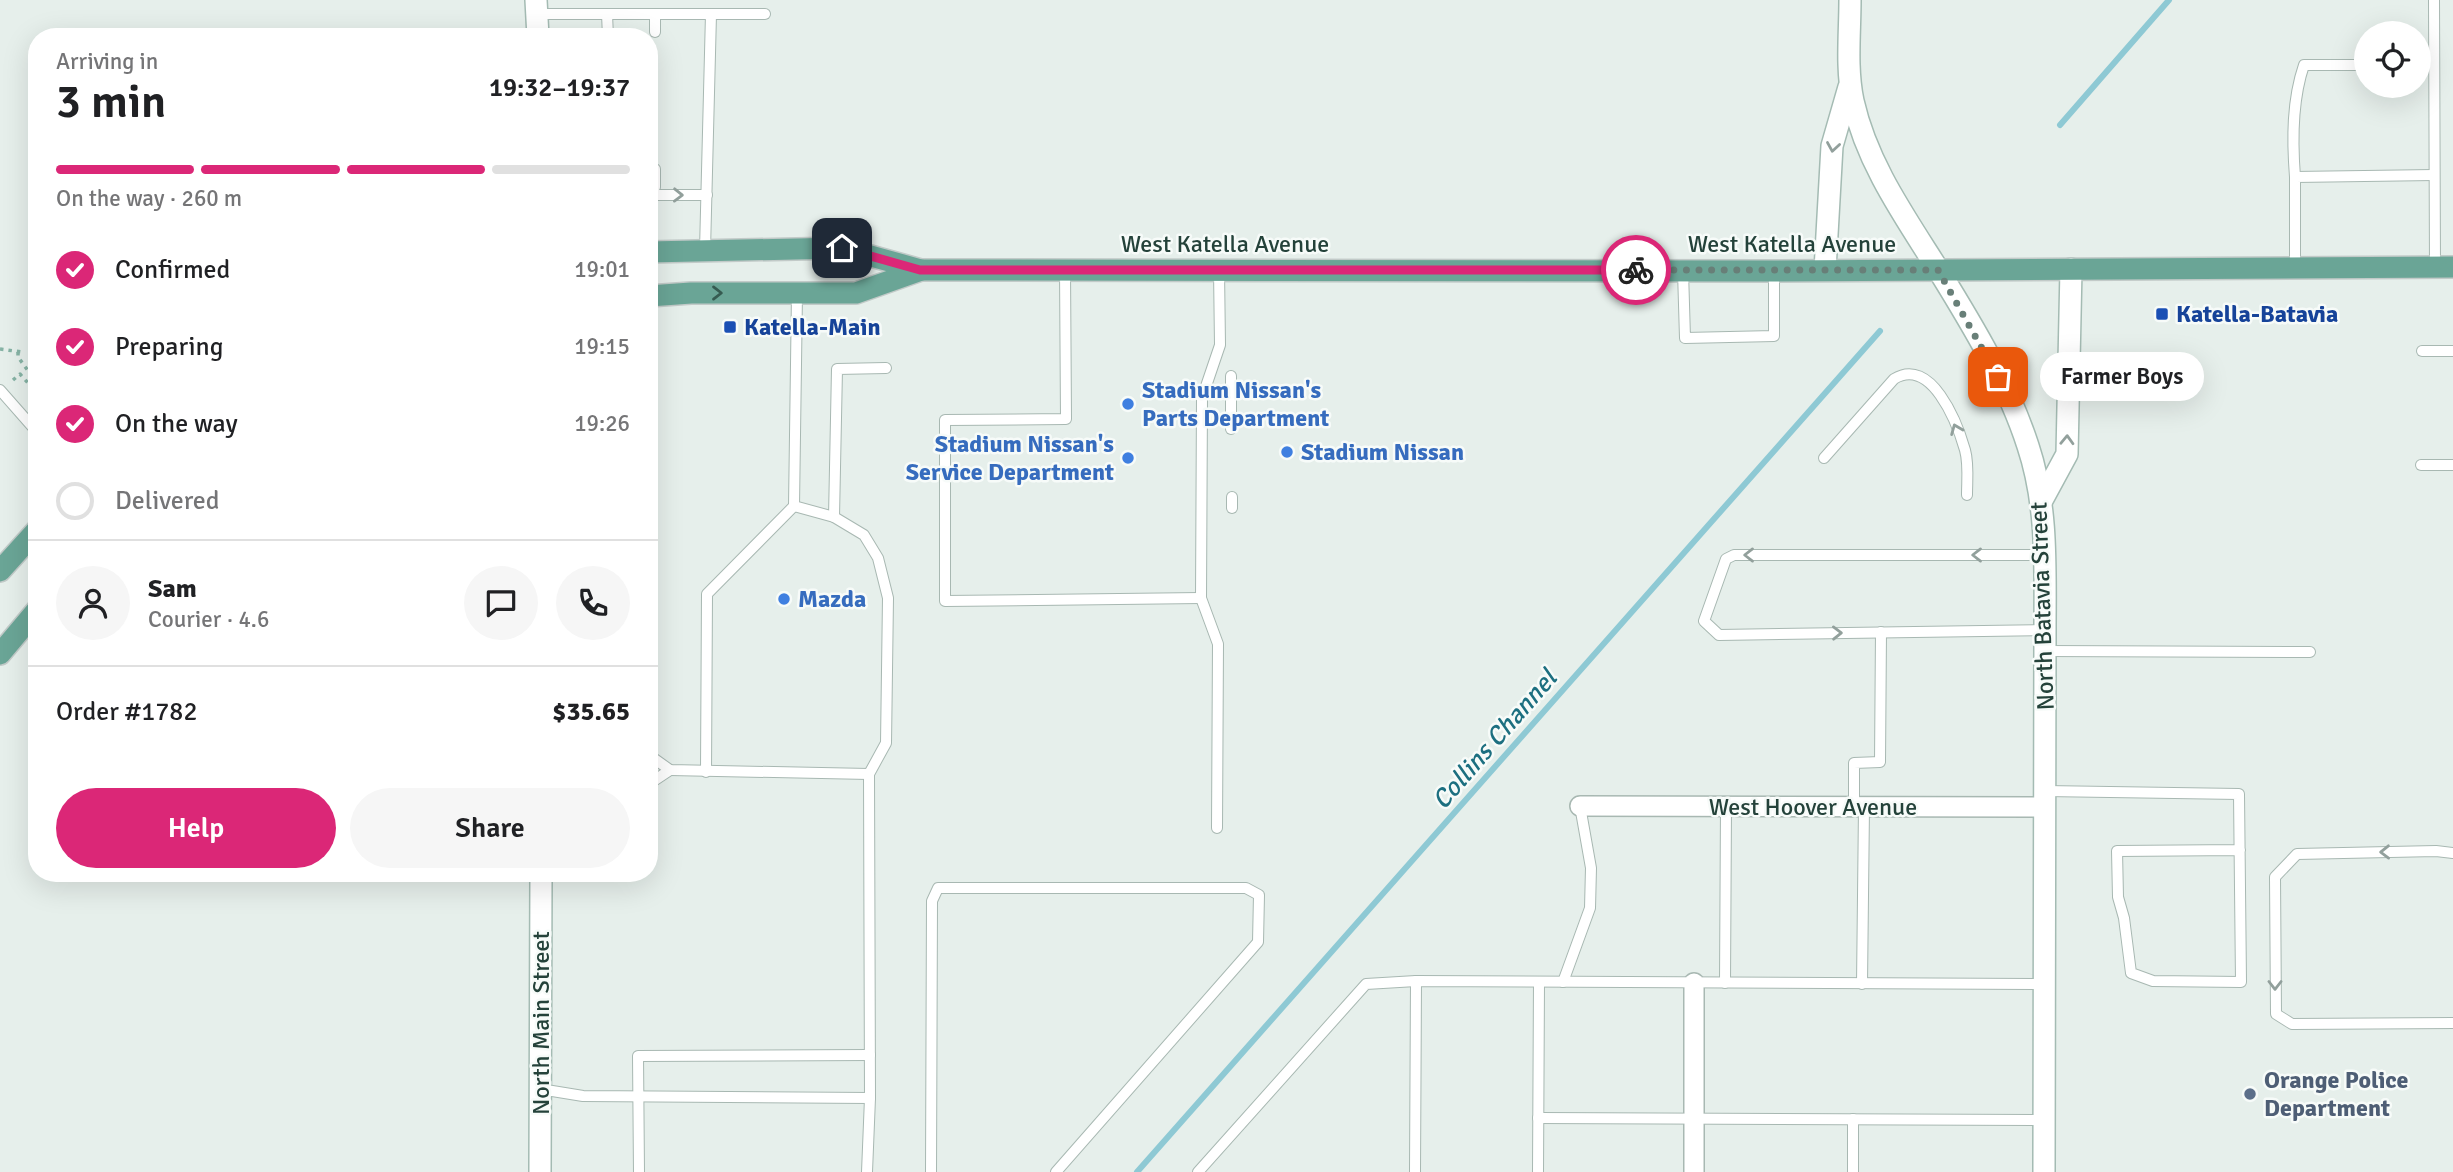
<!DOCTYPE html>
<html lang="en">
<head>
<meta charset="utf-8">
<style>
	:root { --surface:#fff; --page:#f6f6f6; --text:#202124; --muted:#757577; --line:#e0e0e0; --accent:#db2777 }
	body { margin:0; font-family:Signika,sans-serif; background:var(--page); color:var(--text); height:100vh; display:flex; flex-direction:column; font-size:26px; white-space:nowrap }
	* { box-sizing:border-box; margin:0 }
	p { font-size:23px; color:var(--muted) }
	.icon { flex:none; width:38px; height:38px; fill:none; stroke:currentColor; stroke-width:2; stroke-linecap:round; stroke-linejoin:round }
	.map { position:relative; flex:1; overflow:hidden }
	.sheet { position:absolute; left:28px; top:28px; width:630px; height:854px; display:flex; flex-direction:column; background:var(--surface); border-radius:28px; box-shadow:0 7px 28px #0002 }
	.sheet>* { flex:none }
	.buttons { position:absolute; left:2354px; top:21px; display:grid; gap:14px }
	.buttons a { display:grid; place-items:center; width:77px; height:77px; border-radius:50%; background:var(--surface); box-shadow:0 7px 28px #0002; font-size:35px }
	.pin { position:absolute; display:grid; place-items:center; width:60px; height:60px; color:#fff; margin:-30px; border-radius:14px; box-shadow:0 4px 10px #0006 }
	.courier { position:absolute; display:grid; place-items:center; width:70px; height:70px; margin:-35px; border:5px solid #db2777; border-radius:50%; background:#fff; color:#222; box-shadow:0 2px 9px #0007 }
	.bubble { position:absolute; height:49px; border-radius:24px; background:var(--surface); box-shadow:0 7px 28px #0002; font-size:23px; font-weight:600; line-height:49px; text-align:center }
	.headline em { font-style:normal; font-weight:600 }
	.headline div { display:flex; flex-direction:column-reverse }
	.headline { display:flex; align-items:center; justify-content:space-between; height:119px; padding:0 28px }
	h1 { font-size:46px; font-weight:600; line-height:52px }
	.bar { display:grid; grid-template-columns:repeat(4,1fr); gap:10px 7px; align-content:center; height:84px; padding:0 28px }
	.bar i { height:9px; border-radius:5px; background:var(--line) }
	.bar .current { background:var(--accent) }
	.bar p { grid-column:span 4 }
	.line { display:flex; align-items:center; gap:18px; padding:0 28px; border-top:2px solid var(--line) }
	.line div { flex:1 }
	.round { display:grid; place-items:center; flex:none; width:74px; height:74px; border-radius:37px; background:var(--page) }
	ol { padding:0 28px; list-style:none }
	li { display:flex; align-items:center; gap:21px; height:77px }
	li p { margin-inline-start:auto }
	li .icon { padding:7px; border-radius:50%; background:var(--accent); color:#fff; stroke-width:4 }
	li:last-child { color:var(--muted) }
	li i { width:38px; height:38px; border:4px solid var(--line); border-radius:50% }
	.button { display:flex; gap:14px; margin-top:auto; padding:14px 28px }
	.button a { flex:1; height:80px; border-radius:42px; background:var(--accent); color:#fff; font-size:28px; font-weight:600; line-height:80px; text-align:center }
	.button a+a { background:var(--page); color:var(--text) }
	.map>svg:first-child { display:block }
	.lines { fill:none; stroke-linecap:round; stroke-linejoin:round }
	.stream { stroke:#8ec9d4; stroke-width:6 }
	.lane-casing { stroke:#a8b8b2; stroke-width:12 }
	.street-casing { stroke:#a8b8b2; stroke-width:22 }
	.secondary-casing { stroke:#a4bbb3; stroke-width:24 }
	.primary-casing { stroke:#c2cac8; stroke-width:24 }
	.path { stroke:#86b3a5; stroke-width:3.5; stroke-dasharray:3.5 5; stroke-linecap:butt }
	.lane { stroke:#fff; stroke-width:10 }
	.street { stroke:#fff; stroke-width:19 }
	.secondary { stroke:#fff; stroke-width:21 }
	.primary { stroke:#6aa596; stroke-width:21 }
	.oneway { stroke:#92a09c }
	.oneway2 { stroke:#365b51 }
	.done { stroke:#687f78; stroke-width:7; stroke-dasharray:0 12.6 }
	.route { stroke:#db2777; stroke-width:9 }
	.transit-dot { fill:#1a4fb4; stroke:#f7fbf9; stroke-width:2.5 }
	.shop-dot { fill:#3f7fe0; stroke:#f7fbf9; stroke-width:2.5 }
	.service-dot { fill:#5c6f8a; stroke:#f7fbf9; stroke-width:2.5 }
	.labels { text-anchor:middle; stroke-width:5; stroke-linejoin:round; paint-order:stroke }
	.street-label { font-size:24px; fill:#24423a; stroke:#f7fbf9 }
	.transit-label { font-size:24px; font-weight:bold; fill:#164399; stroke:#f7fbf9; text-anchor:start }
	.shop-label { font-size:24px; font-weight:bold; fill:#366cbe; stroke:#f7fbf9; text-anchor:start }
	.service-label { font-size:24px; font-weight:bold; fill:#4e5e75; stroke:#f7fbf9; text-anchor:start }
	.water-label { font-size:26px; font-style:italic; fill:#1c6f80; stroke:#f7fbf9 }
</style>
</head>
<body>
<div class="map">
<svg width="2453" height="1172" viewBox="0 0 2453 1172">
	<rect width="100%" height="100%" fill="#e6efeb"/>
	<g class="lines">
		<!-- stream -->
		<g class="stream">
			<polyline points="2060,125 2169,0"/>
			<polyline points="1137,1172 1880,331"/>
		</g>
		<!-- lane casing -->
		<g class="lane-casing">
			<g id="lane">
				<polyline points="2434,0 2435,267"/>
				<polyline points="537,14 765,14"/>
				<polyline points="607,14 608,37"/>
				<polyline points="655,14 655,32"/>
				<path d="M2295,177C2292,139 2292,100 2304,65H2358"/>
				<polyline points="650,195 707,195"/>
				<polyline points="649,196 655,187 655,169"/>
				<polyline points="705,250 711,14"/>
				<polyline points="2295,268 2295,177 2434,175"/>
				<polyline points="1065,270 1066,419 945,420 945,601 1201,598"/>
				<polyline points="1683,271 1685,338 1774,336 1774,271"/>
				<polyline points="2422,351 2453,351"/>
				<polyline points="1231,376 1231,429"/>
				<polyline points="0,390 37,432"/>
				<path d="M1824,458L1894,379C1931,356 1957,422 1965,450C1969,464 1967,481 1967,495"/>
				<polyline points="2421,465 2453,465"/>
				<polyline points="1232,497 1232,508"/>
				<polyline points="794,506 797,293"/>
				<polyline points="834,517 837,369 886,368"/>
				<polyline points="2044,555 1734,555 1726,559 1704,621 1719,635 2045,630"/>
				<polyline points="2045,651 2310,652"/>
				<polyline points="649,755 670,770 869,774"/>
				<polyline points="706,772 707,594 794,506 834,517 864,535 878,558 888,598 886,743 869,774 870,1098"/>
				<polyline points="649,784 670,770"/>
				<polyline points="2045,791 2239,794 2241,982 2153,981 2131,973 2124,918 2118,897 2117,851 2240,850"/>
				<polyline points="1854,807 1854,763 1880,762 1881,632"/>
				<polyline points="1217,828 1218,644 1201,598 1202,398 1220,345 1219,270"/>
				<polyline points="2453,853 2436,851 2297,854 2275,877 2276,1014 2292,1024 2453,1023"/>
				<polyline points="1563,982 1590,908 1591,868 1580,806"/>
				<polyline points="1725,983 1726,806"/>
				<polyline points="1862,984 1864,807"/>
				<polyline points="540,1089 583,1096 870,1098 867,1172"/>
				<polyline points="1538,1118 2045,1120"/>
				<polyline points="1853,1119 1853,1172"/>
				<polyline points="639,1172 638,1056 870,1055"/>
				<polyline points="931,1172 932,901 938,888 1246,888 1259,895 1258,942 1056,1172"/>
				<polyline points="1198,1172 1366,984 1416,981 2044,984"/>
				<polyline points="1415,1172 1416,981"/>
				<polyline points="1538,1172 1539,982"/>
			</g>
		</g>
		<!-- street casing -->
		<g class="street-casing">
			<g id="street">
				<polyline points="1580,806 2045,807"/>
				<polyline points="1694,1172 1694,983"/>
			</g>
		</g>
		<!-- secondary casing -->
		<g class="secondary-casing">
			<g id="secondary">
				<polyline points="536,0 538,37"/>
				<path d="M1850,0C1850,33 1846,68 1853,101C1867,164 1905,217 1939,271C1973,326 2008,384 2028,446C2048,506 2045,569 2045,630L2044,1172"/>
				<polyline points="1825,270 1832,146 1849,87"/>
				<polyline points="2041,502 2067,454 2071,269"/>
				<polyline points="540,1172 541,873"/>
			</g>
		</g>
		<!-- primary casing -->
		<g class="primary-casing">
			<g id="primary">
				<polyline points="649,252 842,248 921,270 1774,271 2453,267"/>
				<polyline points="649,296 691,293 856,293 921,270"/>
				<polyline points="0,571 37,530"/>
				<polyline points="0,654 37,610"/>
			</g>
		</g>
		<!-- path -->
		<g class="path">
			<polyline points="0,349 22,352"/>
			<polyline points="18,352 18,357 37,383"/>
			<polyline points="13,380 20,374 37,393"/>
		</g>
		<!-- lane -->
		<use href="#lane" class="lane"/>
		<!-- street -->
		<use href="#street" class="street"/>
		<!-- secondary -->
		<use href="#secondary" class="secondary"/>
		<!-- primary -->
		<use href="#primary" class="primary"/>
	</g>
	<!-- one-way arrows -->
	<defs><path id="oneway-chevron" d="M-2-3.5L2.5 0L-2 3.5" fill="none" stroke-width="1.6" stroke-linecap="round" stroke-linejoin="round" transform="scale(1.75)"/></defs>
	<g class="oneway">
		<use href="#oneway-chevron" transform="translate(1833 147) rotate(99)"/>
		<use href="#oneway-chevron" transform="translate(678 195) rotate(1)"/>
		<use href="#oneway-chevron" transform="translate(1956 429) rotate(-112)"/>
		<use href="#oneway-chevron" transform="translate(2067 440) rotate(-88)"/>
		<use href="#oneway-chevron" transform="translate(1749 555) rotate(180)"/>
		<use href="#oneway-chevron" transform="translate(1977 555) rotate(180)"/>
		<use href="#oneway-chevron" transform="translate(1837 633) rotate(-1)"/>
		<use href="#oneway-chevron" transform="translate(2385 852) rotate(179)"/>
		<use href="#oneway-chevron" transform="translate(2275 985) rotate(90)"/>
	</g>
	<use class="oneway2" href="#oneway-chevron" transform="translate(717 293)"/>
	<g class="lines">
		<!-- done -->
		<polyline class="done" points="1636,270 1938,270 1998,377"/>
		<!-- route -->
		<polyline class="route" points="842,248 920,270 1636,270"/>
	</g>
	<!-- markers -->
	<g class="transit-dot">
		<rect x="2155" y="307" width="14" height="14" rx="3.5"/>
		<rect x="723" y="320" width="14" height="14" rx="3.5"/>
	</g>
	<g class="shop-dot">
		<circle cx="1128" cy="404" r="7"/>
		<circle cx="1287" cy="452" r="7"/>
		<circle cx="1128" cy="458" r="7"/>
		<circle cx="784" cy="599" r="7"/>
	</g>
	<circle class="service-dot" cx="2250" cy="1094" r="7"/>
	<g class="labels">
		<!-- street labels -->
		<g class="street-label">
			<text x="1225" y="252">West Katella Avenue</text>
			<text x="1792" y="252">West Katella Avenue</text>
			<text transform="translate(2042 606) rotate(-92)" y="8">North Batavia Street</text>
			<text x="1813" y="815">West Hoover Avenue</text>
			<text transform="translate(541 1023) rotate(-90)" y="8">North Main Street</text>
		</g>
		<!-- transit labels -->
		<g class="transit-label">
			<text x="2176" y="322">Katella-Batavia</text>
			<text x="744" y="335">Katella-Main</text>
		</g>
		<!-- shop labels -->
		<g class="shop-label">
			<text x="1142" y="398">Stadium Nissan's<tspan x="1142" dy="28">Parts Department</tspan></text>
			<text x="1114" y="452" text-anchor="end">Stadium Nissan's<tspan x="1114" dy="28">Service Department</tspan></text>
			<text x="1301" y="460">Stadium Nissan</text>
			<text x="798" y="607">Mazda</text>
		</g>
		<!-- service labels -->
		<g class="service-label">
			<text x="2264" y="1088">Orange Police<tspan x="2264" dy="28">Department</tspan></text>
		</g>
		<!-- water labels -->
		<g class="water-label">
			<text transform="translate(1494 739) rotate(-49)" y="9">Collins Channel</text>
		</g>
	</g>
</svg>
<div class="buttons">
<a><svg class="icon" aria-label="locate" viewBox="0 0 24 24"><circle cx="12" cy="12" r="6"/><path d="M12 2v4M12 18v4M2 12h4M18 12h4"/></svg></a>
</div>
<div class="pin" style="left:1998px;top:377px;background:#ea580c"><svg class="icon" aria-label="bag" viewBox="0 0 24 24"><path d="M5 8h14l-1 12H6zM9 8a3 3 0 0 1 6 0"/></svg></div>
<div class="pin" style="left:842px;top:248px;background:#1f2937"><svg class="icon" aria-label="home" viewBox="0 0 24 24"><path d="M3 11l9-7 9 7M6 9v11h12V9"/></svg></div>
<div class="courier" style="left:1636px;top:270px"><svg class="icon" aria-label="bike" viewBox="0 0 24 24"><circle cx="6" cy="16" r="4"/><circle cx="18" cy="16" r="4"/><path d="M6 16l4-8h5l3 8M10 8l3 8H6M13 5h3"/></svg></div>
<div class="bubble" style="left:2040px;top:352px;width:164px">Farmer Boys</div>
<section class="sheet">
<div class="headline"><div><h1>3 min</h1><p>Arriving in</p></div><em>19:32–19:37</em></div>
<div class="bar"><i class="current"></i><i class="current"></i><i class="current"></i><i></i><p>On the way · 260 m</p></div>
<ol>
<li><svg class="icon" aria-label="check" viewBox="0 0 24 24"><path d="M5 12l5 5 9-10"/></svg>Confirmed<p>19:01</p></li>
<li><svg class="icon" aria-label="check" viewBox="0 0 24 24"><path d="M5 12l5 5 9-10"/></svg>Preparing<p>19:15</p></li>
<li><svg class="icon" aria-label="check" viewBox="0 0 24 24"><path d="M5 12l5 5 9-10"/></svg>On the way<p>19:26</p></li>
<li><i></i>Delivered</li>
</ol>
<div class="line" style="height:126px"><a class="round"><svg class="icon" aria-label="person" viewBox="0 0 24 24"><circle cx="12" cy="8" r="4"/><path d="M4 21q1-7 8-7t8 7"/></svg></a><div><b>Sam</b><p>Courier · 4.6</p></div><a class="round"><svg class="icon" aria-label="chat" viewBox="0 0 24 24"><path d="M4 5h16v11H9l-5 4z"/></svg></a><a class="round"><svg class="icon" aria-label="phone" viewBox="0 0 24 24"><path d="M5 4h4l2 5-3 2q2 4 5 5l2-3 5 2v4C11 20 4 13 5 4z"/></svg></a></div>
<div class="line" style="height:91px"><div>Order #1782</div><b>$35.65</b></div>
<div class="button"><a>Help</a><a>Share</a></div>
</section>
</div>
</body>
</html>
